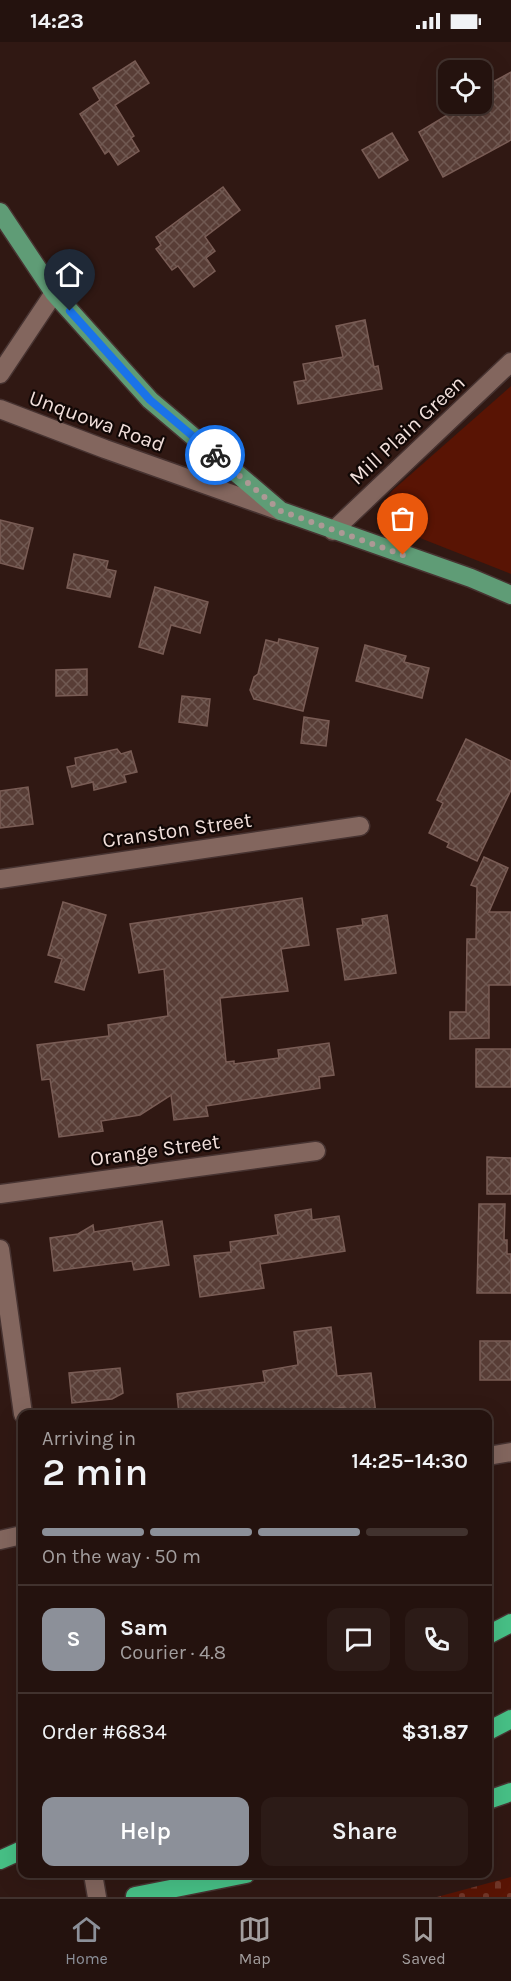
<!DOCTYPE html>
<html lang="en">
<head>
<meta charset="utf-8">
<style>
	:root { --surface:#24120e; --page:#2c1b17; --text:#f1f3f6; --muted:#a39e9e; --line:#41322e; --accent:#8c9099 }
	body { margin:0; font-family:Karla,sans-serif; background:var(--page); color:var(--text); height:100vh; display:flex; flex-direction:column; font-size:22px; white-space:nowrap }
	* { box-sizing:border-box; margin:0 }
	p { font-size:20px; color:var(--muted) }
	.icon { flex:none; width:33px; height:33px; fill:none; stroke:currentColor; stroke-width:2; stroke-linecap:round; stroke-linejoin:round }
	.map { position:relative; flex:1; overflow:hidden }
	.drawer { position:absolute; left:18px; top:1368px; width:474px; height:468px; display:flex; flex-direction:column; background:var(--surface); border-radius:12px; box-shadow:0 6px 24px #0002,0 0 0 2px var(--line) }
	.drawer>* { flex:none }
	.fabs { position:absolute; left:438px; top:18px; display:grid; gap:12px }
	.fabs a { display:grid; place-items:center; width:54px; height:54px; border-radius:12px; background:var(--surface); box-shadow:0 6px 24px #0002,0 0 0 2px var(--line); font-size:30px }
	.pin { position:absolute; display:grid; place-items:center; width:51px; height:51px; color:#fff; margin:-62px -26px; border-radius:50% 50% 50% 0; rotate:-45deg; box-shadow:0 0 6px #0007 }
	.pin .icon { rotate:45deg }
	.courier { position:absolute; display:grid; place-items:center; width:60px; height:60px; margin:-30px; border:4px solid #1a73e8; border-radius:50%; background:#fff; color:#222; box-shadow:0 2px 8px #0007 }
	.summary em { font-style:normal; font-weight:600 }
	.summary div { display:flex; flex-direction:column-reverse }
	.summary { display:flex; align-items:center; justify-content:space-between; height:102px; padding:0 24px }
	h1 { font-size:39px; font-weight:600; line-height:45px }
	.bar { display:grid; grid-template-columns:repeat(4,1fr); gap:9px 6px; align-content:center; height:72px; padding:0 24px }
	.bar i { height:8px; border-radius:4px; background:var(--line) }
	.bar .selected { background:var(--accent) }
	.bar p { grid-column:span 4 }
	.line { display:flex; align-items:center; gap:15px; padding:0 24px; border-top:2px solid var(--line) }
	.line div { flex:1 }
	.round { display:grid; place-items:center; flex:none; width:63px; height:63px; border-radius:12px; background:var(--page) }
	.cta { display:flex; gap:12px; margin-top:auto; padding:12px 24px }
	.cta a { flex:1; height:69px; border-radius:12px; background:var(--accent); color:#fff; font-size:24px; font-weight:600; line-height:69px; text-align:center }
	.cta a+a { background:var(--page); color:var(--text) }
	.status { display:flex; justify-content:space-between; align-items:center; height:42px; padding:0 30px; background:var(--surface); direction:ltr }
	.status svg { height:16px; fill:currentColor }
	.tabs { display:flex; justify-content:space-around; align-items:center; height:84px; border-top:2px solid var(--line); background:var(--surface); font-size:16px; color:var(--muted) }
	.tabs a { display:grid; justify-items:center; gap:3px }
	.tabs .selected { color:var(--accent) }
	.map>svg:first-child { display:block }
	.cemetery { fill:url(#cemetery-stones) }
	.park { fill:#591404 }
	.building { fill:url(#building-cross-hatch); stroke:#795c55; stroke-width:1.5 }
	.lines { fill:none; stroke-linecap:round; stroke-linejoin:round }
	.minor-casing { stroke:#473331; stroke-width:21 }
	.major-casing { stroke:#473331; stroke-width:21 }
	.highway-casing { stroke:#473331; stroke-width:21 }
	.minor { stroke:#83665e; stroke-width:18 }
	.major { stroke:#5f9c76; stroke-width:18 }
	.highway { stroke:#47c086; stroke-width:18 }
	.done { stroke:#ad9995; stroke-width:6; stroke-dasharray:0 10.8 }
	.route { stroke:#1a73e8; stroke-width:8 }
	.labels { text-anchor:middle; stroke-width:4.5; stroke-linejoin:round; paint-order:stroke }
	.street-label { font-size:21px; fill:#f1dfdb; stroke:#110705 }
</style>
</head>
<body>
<div class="status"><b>14:23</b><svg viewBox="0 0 49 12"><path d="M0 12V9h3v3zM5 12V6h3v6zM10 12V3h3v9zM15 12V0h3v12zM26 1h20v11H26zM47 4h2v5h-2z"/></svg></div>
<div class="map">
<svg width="511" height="1855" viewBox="0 0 511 1855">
	<defs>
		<pattern id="cemetery-stones" width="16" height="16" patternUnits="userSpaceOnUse" patternTransform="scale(1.5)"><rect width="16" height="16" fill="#591404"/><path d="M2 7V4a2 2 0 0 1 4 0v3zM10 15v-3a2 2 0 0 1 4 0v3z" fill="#713628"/></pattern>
		<pattern id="building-cross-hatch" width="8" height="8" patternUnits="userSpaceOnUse" patternTransform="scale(1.5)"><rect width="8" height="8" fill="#583d36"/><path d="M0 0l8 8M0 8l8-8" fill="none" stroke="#705952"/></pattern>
	</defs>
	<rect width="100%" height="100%" fill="#301813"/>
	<!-- cemetery -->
	<polygon class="cemetery" points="511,1835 511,1855 437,1855"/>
	<!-- park -->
	<path class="park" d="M511,344V532L382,481C379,467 384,459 393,448Z"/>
	<!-- building -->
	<g class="building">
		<polygon points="135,19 149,41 115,63 134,94 131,96 139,109 118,123 109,109 105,112 80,72 100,58 93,46"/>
		<polygon points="511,30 511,98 443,135 419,90 454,69 450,62 482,62 482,46"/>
		<polygon points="392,91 408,118 379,136 362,108"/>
		<polygon points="223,145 240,168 205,195 215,209 206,216 215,229 194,245 178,224 172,228 156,207 161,203 156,195"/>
		<polygon points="365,278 374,325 378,324 382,347 298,362 294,340 306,338 303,322 343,315 336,284"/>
		<polygon points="0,478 33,486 23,527 0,521"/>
		<polygon points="74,512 108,519 106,527 116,529 110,555 67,546"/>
		<polygon points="155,545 208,560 200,591 171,583 163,612 139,605"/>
		<polygon points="279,597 318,606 303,669 254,657 250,648 254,635 258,632 266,598 278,601"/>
		<polygon points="365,603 406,614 404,620 429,626 422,656 356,639"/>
		<polygon points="87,627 87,653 56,654 56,628"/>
		<polygon points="182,654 210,657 207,684 179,680"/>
		<polygon points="304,675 329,679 326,704 301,701"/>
		<polygon points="466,697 511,719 511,748 477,819 447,805 449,801 429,791 443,761 437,758"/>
		<polygon points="117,707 121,712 131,709 137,730 124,733 126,740 94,748 93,740 72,745 67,725 76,723 75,716"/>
		<polygon points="28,745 33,782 0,786 0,749"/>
		<polygon points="484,815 508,826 489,870 511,870 511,943 489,943 489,996 450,997 450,970 466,970 467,897 476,897 477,845 471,843"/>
		<polygon points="302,856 309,903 281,907 288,949 220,956 226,1020 234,1019 234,1022 279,1016 278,1008 329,1001 334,1033 319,1035 320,1046 206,1064 208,1074 174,1078 171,1053 140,1073 101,1079 103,1089 59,1095 50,1037 42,1038 37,1003 109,994 108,983 168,974 164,927 139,931 130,882"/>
		<polygon points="63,860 106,873 84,948 55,940 62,917 48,913"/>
		<polygon points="387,873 396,931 345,938 337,887 363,883 362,877"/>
		<rect x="476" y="1007" width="35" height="38"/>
		<polygon points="487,1115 511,1116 511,1152 487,1152"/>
		<polygon points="479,1162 505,1162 504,1198 507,1198 507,1212 511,1212 511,1251 477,1251"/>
		<polygon points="311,1167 312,1178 339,1174 345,1209 260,1222 264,1246 200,1255 194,1214 231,1210 230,1200 278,1193 275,1173"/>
		<polygon points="162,1179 169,1223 134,1228 132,1219 54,1229 50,1196 78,1192 93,1183 94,1190"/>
		<polygon points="331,1285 337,1334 371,1331 376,1372 344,1372 344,1365 299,1372 179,1372 177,1352 265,1340 263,1329 298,1323 294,1290"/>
		<rect x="480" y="1299" width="31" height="39"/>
		<polygon points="120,1326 123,1351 112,1357 72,1361 69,1331"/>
	</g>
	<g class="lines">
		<!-- minor casing -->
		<g class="minor-casing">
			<g id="minor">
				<polyline points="0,332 54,251"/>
				<polyline points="0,367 105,407 280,469"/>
				<polyline points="333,489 511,320"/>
				<polyline points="0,837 360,784"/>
				<polyline points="0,1152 316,1109"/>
				<polyline points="0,1207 23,1372"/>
				<polyline points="488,1414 511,1410"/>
				<polyline points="0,1498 22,1493"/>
				<polyline points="93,1832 97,1855"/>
			</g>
		</g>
		<!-- major casing -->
		<g class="major-casing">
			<polyline id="major" points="0,170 54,251 150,358 281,469 471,536 511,553"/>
		</g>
		<!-- highway casing -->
		<g class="highway-casing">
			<g id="highway">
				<polyline points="488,1593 511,1581"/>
				<polyline points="488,1689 511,1677"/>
				<polyline points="488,1758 511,1750"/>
				<polyline points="0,1818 22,1808"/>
				<polyline points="135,1854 246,1832"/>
			</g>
		</g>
		<!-- minor -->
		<use href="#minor" class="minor"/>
		<!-- major -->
		<use href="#major" class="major"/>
		<!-- highway -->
		<use href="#highway" class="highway"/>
	</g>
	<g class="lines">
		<!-- done -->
		<polyline class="done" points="215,413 281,469 403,513"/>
		<!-- route -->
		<polyline class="route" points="70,269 150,358 215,413"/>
	</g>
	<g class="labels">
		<!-- street labels -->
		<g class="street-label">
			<text transform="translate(97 379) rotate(20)" y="7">Unquowa Road</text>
			<text transform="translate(407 388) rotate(-43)" y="7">Mill Plain Green</text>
			<text transform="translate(177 788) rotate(-8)" y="7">Cranston Street</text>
			<text transform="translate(155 1108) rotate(-8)" y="7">Orange Street</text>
		</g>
	</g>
</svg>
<div class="fabs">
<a><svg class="icon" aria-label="locate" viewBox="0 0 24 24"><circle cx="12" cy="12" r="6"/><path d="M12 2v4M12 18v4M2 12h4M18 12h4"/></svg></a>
</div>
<div class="pin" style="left:403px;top:513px;background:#ea580c"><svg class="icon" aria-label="bag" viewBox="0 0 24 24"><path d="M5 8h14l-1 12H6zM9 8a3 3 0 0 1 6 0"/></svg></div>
<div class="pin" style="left:70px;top:269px;background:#1f2937"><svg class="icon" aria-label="home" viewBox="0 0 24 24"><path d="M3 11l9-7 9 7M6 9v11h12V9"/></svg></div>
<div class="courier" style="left:215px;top:413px"><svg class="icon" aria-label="bike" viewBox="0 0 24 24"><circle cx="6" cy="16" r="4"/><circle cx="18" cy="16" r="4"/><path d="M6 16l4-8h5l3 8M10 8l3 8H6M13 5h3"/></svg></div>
<section class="drawer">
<div class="summary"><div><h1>2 min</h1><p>Arriving in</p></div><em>14:25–14:30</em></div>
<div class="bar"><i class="selected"></i><i class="selected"></i><i class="selected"></i><i></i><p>On the way · 50 m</p></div>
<div class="line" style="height:108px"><b class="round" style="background:var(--accent);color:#fff">S</b><div><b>Sam</b><p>Courier · 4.8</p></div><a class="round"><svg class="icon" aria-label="chat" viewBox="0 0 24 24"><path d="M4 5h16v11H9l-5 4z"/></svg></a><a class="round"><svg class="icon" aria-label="phone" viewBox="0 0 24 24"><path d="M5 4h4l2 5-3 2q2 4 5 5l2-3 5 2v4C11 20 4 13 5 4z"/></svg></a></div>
<div class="line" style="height:78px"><div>Order #6834</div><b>$31.87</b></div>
<div class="cta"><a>Help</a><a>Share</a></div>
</section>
</div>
<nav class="tabs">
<a class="selected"><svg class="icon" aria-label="home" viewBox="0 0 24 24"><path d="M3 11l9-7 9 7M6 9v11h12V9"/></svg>Home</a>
<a><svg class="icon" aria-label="map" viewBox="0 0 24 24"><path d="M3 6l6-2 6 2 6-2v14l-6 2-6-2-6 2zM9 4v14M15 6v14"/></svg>Map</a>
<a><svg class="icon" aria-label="saved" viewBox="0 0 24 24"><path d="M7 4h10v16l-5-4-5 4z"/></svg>Saved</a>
</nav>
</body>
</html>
